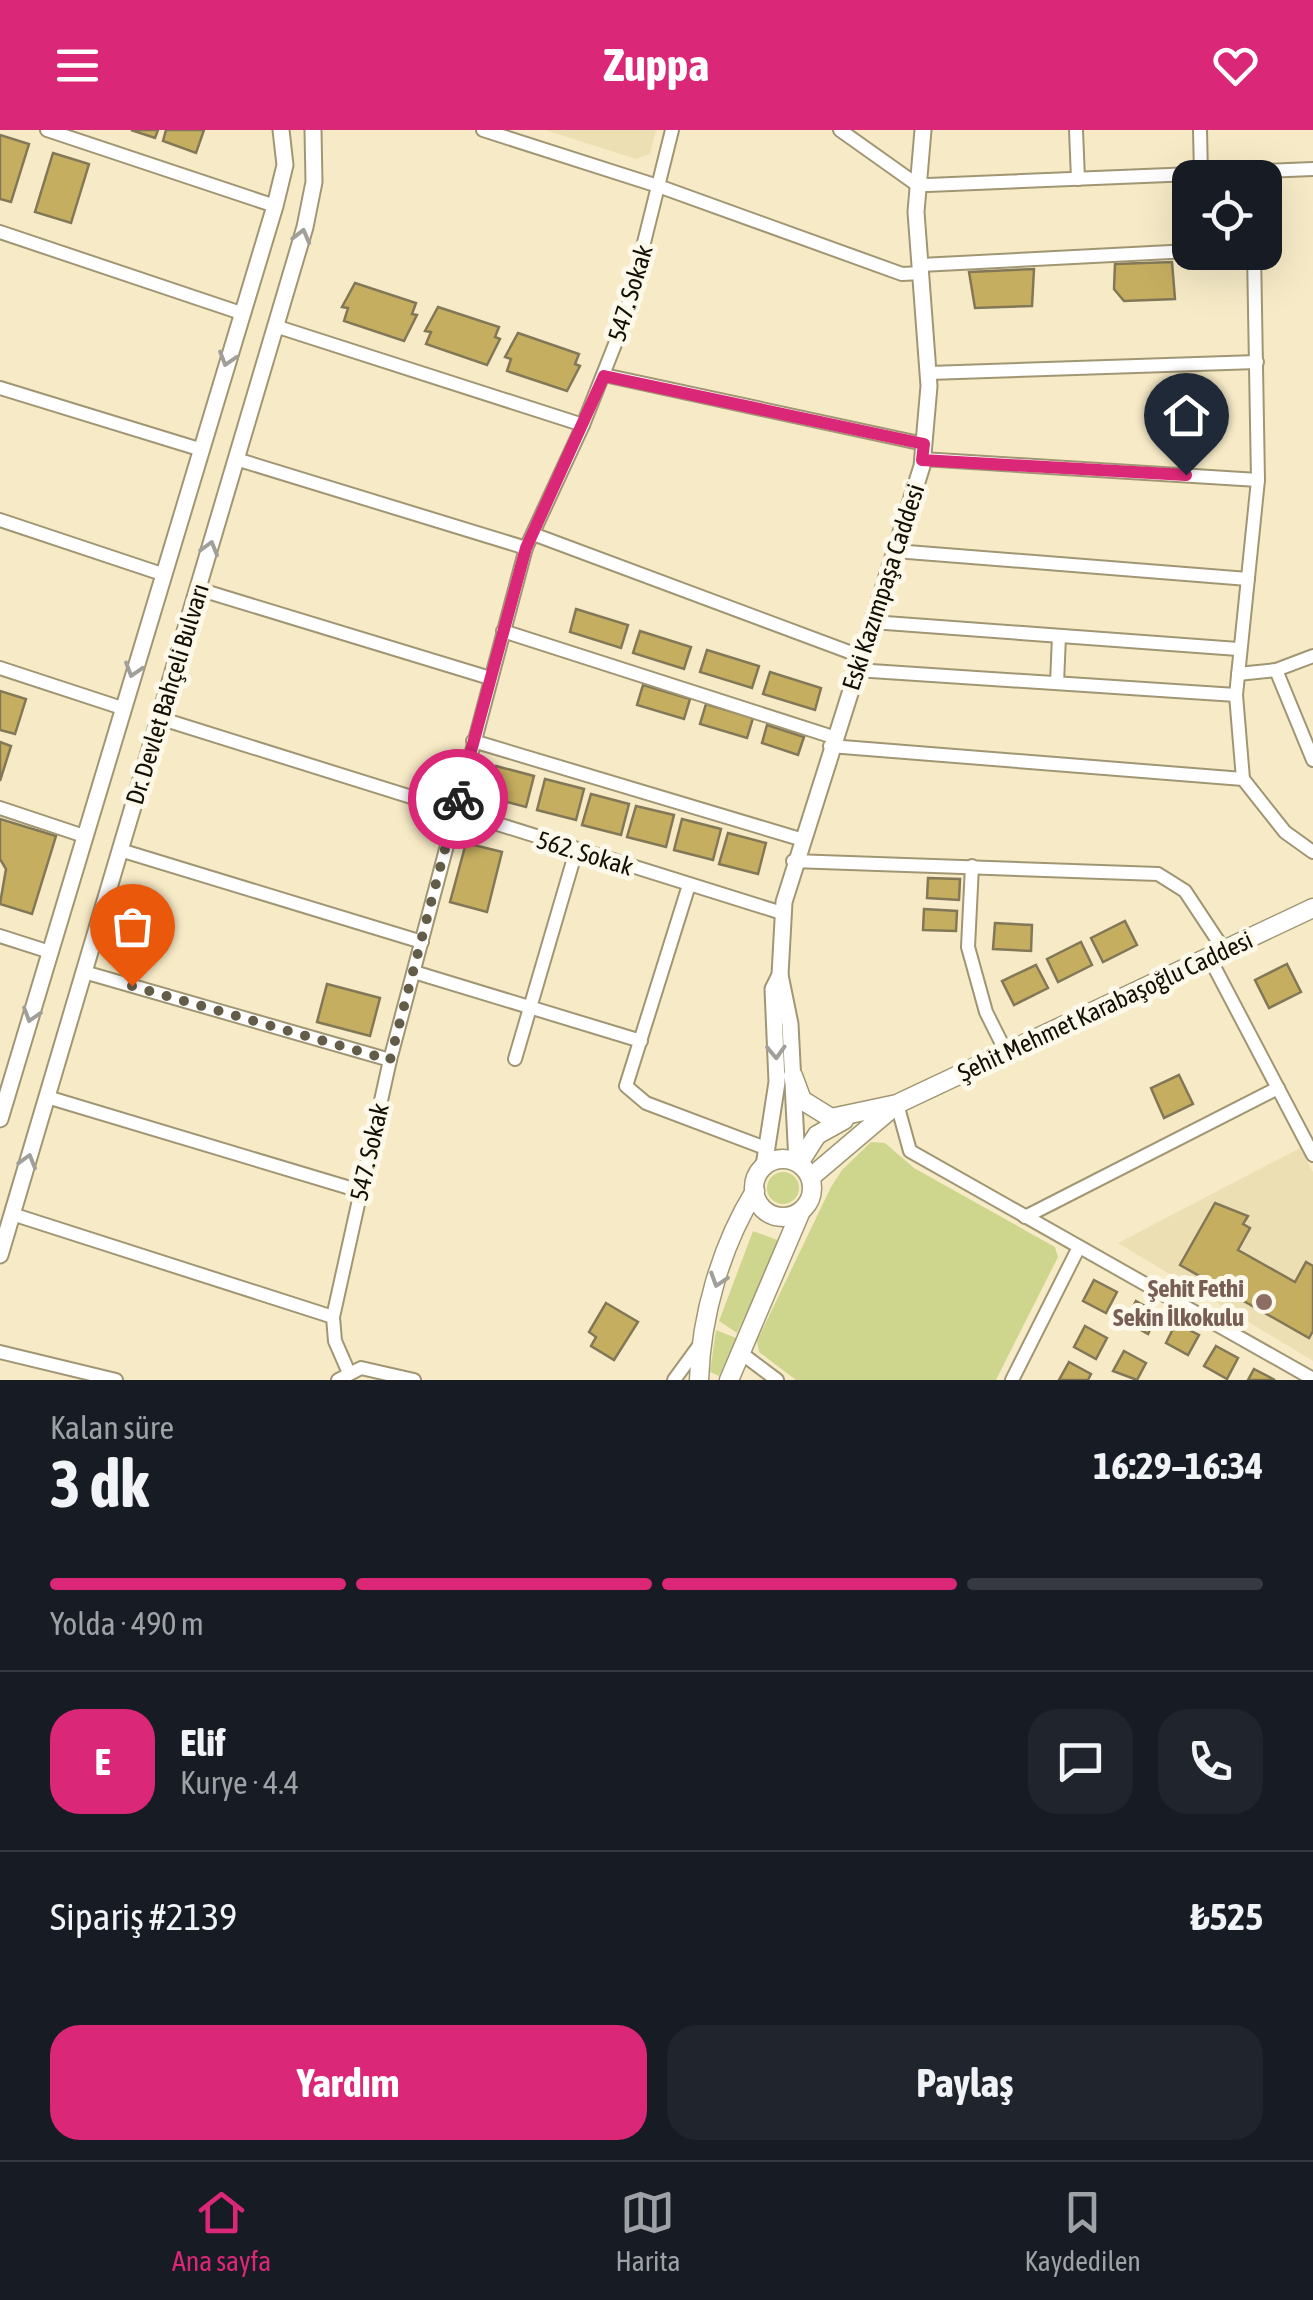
<!DOCTYPE html>
<html lang="tr">
<head>
<meta charset="utf-8">
<style>
	:root { --surface:#171b24; --page:#20242c; --text:#f1f3f6; --muted:#9ea1a6; --line:#363941; --accent:#db2777 }
	body { margin:0; font-family:"Asap Condensed",sans-serif; background:var(--page); color:var(--text); height:100vh; display:flex; flex-direction:column; font-size:38px; white-space:nowrap }
	* { box-sizing:border-box; margin:0 }
	p { font-size:32px; color:var(--muted) }
	.icon { flex:none; width:55px; height:55px; fill:none; stroke:currentColor; stroke-width:2; stroke-linecap:round; stroke-linejoin:round }
	.map { position:relative; height:1250px; overflow:hidden }
	.side { display:flex; flex-direction:column; background:var(--surface); flex:1 }
	.side>* { flex:none }
	.tools { position:absolute; left:1172px; top:30px; display:grid; gap:20px }
	.tools a { display:grid; place-items:center; width:110px; height:110px; border-radius:20px; background:var(--surface); box-shadow:0 10px 40px #0002; font-size:50px }
	.pin { position:absolute; display:grid; place-items:center; width:85px; height:85px; color:#fff; margin:-102px -42px; border-radius:50% 50% 50% 0; rotate:-45deg; box-shadow:0 0 10px #0007 }
	.pin .icon { rotate:45deg }
	.courier { position:absolute; display:grid; place-items:center; width:100px; height:100px; margin:-50px; border:8px solid #db2777; border-radius:50%; background:#fff; color:#222; box-shadow:0 2px 12px #0007 }
	.overview em { font-style:normal; font-weight:700 }
	.overview div { display:flex; flex-direction:column-reverse }
	.overview { display:flex; align-items:center; justify-content:space-between; height:170px; padding:0 50px }
	h1 { font-size:65px; font-weight:700; line-height:75px }
	.bar { display:grid; grid-template-columns:repeat(4,1fr); gap:15px 10px; align-content:center; height:120px; padding:0 50px }
	.bar i { height:12px; border-radius:8px; background:var(--line) }
	.bar .active { background:var(--accent) }
	.bar p { grid-column:span 4 }
	.line { display:flex; align-items:center; gap:25px; padding:0 50px; border-top:2px solid var(--line) }
	.line div { flex:1 }
	.round { display:grid; place-items:center; flex:none; width:105px; height:105px; border-radius:30px; background:var(--page) }
	.cta { display:flex; gap:20px; margin-top:auto; padding:20px 50px }
	.cta a { flex:1; height:115px; border-radius:30px; background:var(--accent); color:#fff; font-size:40px; font-weight:700; line-height:115px; text-align:center }
	.cta a+a { background:var(--page); color:var(--text) }
	header { display:flex; justify-content:space-between; align-items:center; height:130px; padding:0 50px; background:var(--accent); color:#fff; font-size:45px; font-weight:700 }
	.tabs { display:flex; justify-content:space-around; align-items:center; height:140px; border-top:2px solid var(--line); background:var(--surface); font-size:28px; color:var(--muted) }
	.tabs a { display:grid; justify-items:center; gap:5px }
	.tabs .active { color:var(--accent) }
	.map>svg:first-child { display:block }
	.built { fill:#eddfb4 }
	.green { fill:#ced68d }
	.building { fill:#c6ae60; stroke:#827857; stroke-width:2.5 }
	.lines { fill:none; stroke-linecap:round; stroke-linejoin:round }
	.minor-casing { stroke:#a19674; stroke-width:16 }
	.tertiary-casing { stroke:#a19674; stroke-width:19 }
	.secondary-casing { stroke:#a19674; stroke-width:21 }
	.minor { stroke:#fff; stroke-width:12 }
	.tertiary { stroke:#fff; stroke-width:15 }
	.secondary { stroke:#fff; stroke-width:18 }
	.oneway { stroke:#a19f9a }
	.done { stroke:#635c48; stroke-width:10; stroke-dasharray:0 18 }
	.route { stroke:#db2777; stroke-width:12 }
	.education-dot { fill:#8d6e63; stroke:#fdf9ea; stroke-width:4 }
	.labels { text-anchor:middle; stroke-width:10; stroke-linejoin:round; paint-order:stroke }
	.street-label { font-size:25px; fill:#130f03; stroke:#fdf9ea }
	.education-label { font-size:25px; font-weight:bold; fill:#785e54; stroke:#fdf9ea; text-anchor:end }
</style>
</head>
<body>
<header><svg class="icon" aria-label="menu" viewBox="0 0 24 24"><path d="M4 6h16M4 12h16M4 18h16"/></svg>Zuppa<svg class="icon" aria-label="heart" viewBox="0 0 24 24"><path d="M12 20l-8-8c-3-5 5-10 8-4 3-6 11-1 8 4z"/></svg></header>
<div class="map">
<svg width="1313" height="1250" viewBox="0 0 1313 1250">
	<rect width="100%" height="100%" fill="#f7ebc7"/>
	<!-- built -->
	<g class="built">
		<polygon points="545,0 656,0 650,24 636,29"/>
		<polygon points="1300,1018 1313,1042 1313,1231 1118,1113"/>
	</g>
	<!-- green -->
	<g class="green">
		<polygon points="871,1012 885,1013 914,1038 1055,1117 1058,1127 996,1250 796,1250 759,1222 757,1211 831,1057 842,1040"/>
		<circle cx="783" cy="1058" r="16"/>
		<polygon points="753,1101 780,1111 737,1203 719,1191"/>
		<polygon points="716,1200 736,1208 719,1246 710,1242"/>
	</g>
	<!-- building -->
	<g class="building">
		<polygon points="131,0 158,0 155,8"/>
		<polygon points="166,0 204,0 196,23 163,11"/>
		<polygon points="0,5 29,14 11,72 0,69"/>
		<polygon points="53,23 89,34 71,93 35,82"/>
		<polygon points="1172,132 1175,169 1124,171 1114,159 1115,134"/>
		<polygon points="1034,139 1032,176 975,178 969,142"/>
		<polygon points="355,153 416,173 412,184 417,185 404,211 344,191 348,178 342,177"/>
		<polygon points="438,177 499,197 495,207 500,209 487,235 426,214 431,202 425,201"/>
		<polygon points="518,203 579,224 575,234 580,236 567,261 507,241 511,229 505,227"/>
		<polygon points="576,479 628,495 621,518 570,502"/>
		<polygon points="640,501 691,517 684,539 633,523"/>
		<polygon points="707,520 759,536 752,558 700,542"/>
		<polygon points="770,542 821,558 815,580 763,564"/>
		<polygon points="643,555 690,569 684,589 637,575"/>
		<polygon points="0,561 26,569 15,604 0,600"/>
		<polygon points="706,574 753,588 747,608 700,594"/>
		<polygon points="767,595 804,607 798,625 762,613"/>
		<polygon points="0,612 11,616 0,651"/>
		<polygon points="496,636 534,646 526,677 488,667"/>
		<polygon points="545,649 584,659 576,690 537,680"/>
		<polygon points="591,664 629,674 621,705 582,695"/>
		<polygon points="636,676 674,685 666,717 627,707"/>
		<polygon points="0,689 56,706 32,784 0,774 6,739 0,729"/>
		<polygon points="682,689 721,699 713,730 674,720"/>
		<polygon points="728,703 766,713 758,744 719,734"/>
		<polygon points="466,713 502,722 487,782 450,772"/>
		<polygon points="928,748 960,749 959,770 927,768"/>
		<polygon points="924,779 957,781 956,801 923,800"/>
		<polygon points="1125,791 1137,815 1103,832 1091,808"/>
		<polygon points="995,793 1032,795 1031,821 993,819"/>
		<polygon points="1081,812 1092,835 1058,852 1047,829"/>
		<polygon points="1287,834 1301,862 1269,878 1255,850"/>
		<polygon points="1036,835 1048,858 1014,875 1002,851"/>
		<polygon points="327,854 380,868 370,906 317,892"/>
		<polygon points="1179,945 1193,974 1164,988 1151,958"/>
		<polygon points="1215,1073 1248,1086 1243,1094 1250,1098 1238,1120 1295,1152 1306,1132 1313,1136 1313,1201 1309,1208 1180,1135"/>
		<polygon points="1094,1150 1117,1162 1106,1183 1083,1171"/>
		<polygon points="1136,1171 1158,1183 1148,1204 1125,1191"/>
		<polygon points="606,1173 638,1192 614,1230 591,1216 596,1207 589,1202"/>
		<polygon points="1176,1193 1199,1205 1188,1225 1166,1213"/>
		<polygon points="1085,1196 1107,1208 1096,1229 1074,1217"/>
		<polygon points="1216,1216 1238,1228 1227,1249 1204,1236"/>
		<polygon points="1124,1221 1146,1233 1137,1250 1113,1241"/>
		<polygon points="1069,1232 1091,1244 1088,1250 1059,1250"/>
		<polygon points="1254,1239 1275,1250 1248,1250"/>
	</g>
	<g class="lines">
		<!-- minor casing -->
		<g class="minor-casing">
			<g id="minor">
				<polyline points="47,0 275,76"/>
				<polyline points="483,0 661,57 902,144 922,143"/>
				<polyline points="840,0 916,54 928,55 1313,39"/>
				<polyline points="1076,0 1078,49"/>
				<polyline points="1200,0 1201,44"/>
				<polyline points="0,102 241,183"/>
				<polyline points="921,135 1190,121"/>
				<polyline points="275,196 583,295"/>
				<polyline points="929,243 1257,232"/>
				<polyline points="604,245 924,314"/>
				<polyline points="0,258 199,319"/>
				<polyline points="236,329 526,418"/>
				<polyline points="922,329 1258,350"/>
				<polyline points="0,390 162,444"/>
				<polyline points="533,404 860,526"/>
				<polyline points="895,421 1248,449"/>
				<polyline points="198,459 490,548"/>
				<polyline points="872,492 1238,519"/>
				<polyline points="503,501 833,607"/>
				<polyline points="0,538 122,578"/>
				<polyline points="856,540 1236,565"/>
				<polyline points="1276,540 1313,630"/>
				<polyline points="1238,544 1276,540 1313,526"/>
				<polyline points="1057,553 1059,506"/>
				<polyline points="159,588 782,783"/>
				<polyline points="473,611 800,709"/>
				<polyline points="830,616 1243,649 1285,702 1313,722"/>
				<polyline points="1243,649 1236,565 1258,350 1254,122"/>
				<polyline points="0,678 84,706"/>
				<polyline points="120,720 422,812"/>
				<polyline points="793,731 1158,744 1185,761 1224,820"/>
				<polyline points="972,736 968,817 986,882 1006,922"/>
				<polyline points="689,755 626,956 646,973 768,1019"/>
				<polyline points="0,806 50,822"/>
				<polyline points="1209,827 1313,1025"/>
				<polyline points="84,842 390,930"/>
				<polyline points="414,842 641,911"/>
				<polyline points="515,929 576,721"/>
				<polyline points="47,967 360,1061"/>
				<polyline points="897,974 910,1021 1313,1249"/>
				<polyline points="12,1084 333,1187"/>
				<polyline points="1025,1087 1278,958"/>
				<polyline points="0,1222 116,1250"/>
				<polyline points="741,1223 777,1250"/>
				<polyline points="349,1243 335,1211 333,1187 390,930 526,418 583,295 625,189 672,0"/>
				<polyline points="338,1250 361,1238 414,1250"/>
				<polyline points="674,1250 701,1213"/>
				<polyline points="1012,1250 1079,1117"/>
			</g>
		</g>
		<!-- tertiary casing -->
		<g class="tertiary-casing">
			<g id="tertiary">
				<polyline points="0,989 275,76 285,35 281,0"/>
				<polyline points="797,1032 790,894 780,845 784,772 922,336 929,256 916,82 923,0"/>
				<polyline points="764,1036 777,952 773,859 780,845"/>
				<polyline points="0,1125 305,97 314,52 313,0"/>
			</g>
		</g>
		<!-- secondary casing -->
		<g class="secondary-casing">
			<g id="secondary">
				<polyline points="793,946 802,970 831,988 897,974 1313,778"/>
				<circle cx="783" cy="1058" r="29"/>
				<polyline points="799,1033 817,1005 844,990"/>
				<polyline points="811,1047 890,980"/>
				<path d="M699,1250C701,1186 721,1116 755,1061"/>
				<polyline points="729,1250 801,1081"/>
			</g>
		</g>
		<!-- minor -->
		<use href="#minor" class="minor"/>
		<!-- tertiary -->
		<use href="#tertiary" class="tertiary"/>
		<!-- secondary -->
		<use href="#secondary" class="secondary"/>
	</g>
	<!-- one-way arrows -->
	<defs><path id="oneway-chevron" d="M-2-3.5L2.5 0L-2 3.5" fill="none" stroke-width="1.6" stroke-linecap="round" stroke-linejoin="round" transform="scale(2.5)"/></defs>
	<g class="oneway">
		<use href="#oneway-chevron" transform="translate(302 106) rotate(-75)"/>
		<use href="#oneway-chevron" transform="translate(227 229) rotate(107)"/>
		<use href="#oneway-chevron" transform="translate(210 418) rotate(-74)"/>
		<use href="#oneway-chevron" transform="translate(133 540) rotate(107)"/>
		<use href="#oneway-chevron" transform="translate(31 885) rotate(107)"/>
		<use href="#oneway-chevron" transform="translate(776 922) rotate(88)"/>
		<use href="#oneway-chevron" transform="translate(28 1031) rotate(-74)"/>
		<use href="#oneway-chevron" transform="translate(718 1150) rotate(108)"/>
	</g>
	<g class="lines">
		<!-- done -->
		<polyline class="done" points="132,856 390,930 458,669"/>
		<!-- route -->
		<polyline class="route" points="458,669 526,418 604,246 924,314 922,330 1186,345"/>
	</g>
	<!-- markers -->
	<circle class="education-dot" cx="1264" cy="1172" r="10"/>
	<g class="labels">
		<!-- street labels -->
		<g class="street-label">
			<text transform="translate(630 163) rotate(-73)" y="9">547. Sokak</text>
			<text transform="translate(883 457) rotate(-72)" y="9">Eski Kazımpaşa Caddesi</text>
			<text transform="translate(167 564) rotate(-73)" y="9">Dr. Devlet Bahçeli Bulvarı</text>
			<text transform="translate(585 723) rotate(17)" y="9">562. Sokak</text>
			<text transform="translate(1105 876) rotate(-25)" y="9">Şehit Mehmet Karabaşoğlu Caddesi</text>
			<text transform="translate(369 1022) rotate(-77)" y="9">547. Sokak</text>
		</g>
		<!-- education labels -->
		<g class="education-label">
			<text x="1244" y="1167">Şehit Fethi<tspan x="1244" dy="29">Sekin İlkokulu</tspan></text>
		</g>
	</g>
</svg>
<div class="tools">
<a><svg class="icon" aria-label="locate" viewBox="0 0 24 24"><circle cx="12" cy="12" r="6"/><path d="M12 2v4M12 18v4M2 12h4M18 12h4"/></svg></a>
</div>
<div class="pin" style="left:132px;top:856px;background:#ea580c"><svg class="icon" aria-label="bag" viewBox="0 0 24 24"><path d="M5 8h14l-1 12H6zM9 8a3 3 0 0 1 6 0"/></svg></div>
<div class="pin" style="left:1186px;top:345px;background:#1f2937"><svg class="icon" aria-label="home" viewBox="0 0 24 24"><path d="M3 11l9-7 9 7M6 9v11h12V9"/></svg></div>
<div class="courier" style="left:458px;top:669px"><svg class="icon" aria-label="bike" viewBox="0 0 24 24"><circle cx="6" cy="16" r="4"/><circle cx="18" cy="16" r="4"/><path d="M6 16l4-8h5l3 8M10 8l3 8H6M13 5h3"/></svg></div>
</div>
<section class="side">
<div class="overview"><div><h1>3 dk</h1><p>Kalan süre</p></div><em>16:29–16:34</em></div>
<div class="bar"><i class="active"></i><i class="active"></i><i class="active"></i><i></i><p>Yolda · 490 m</p></div>
<div class="line" style="height:180px"><b class="round" style="background:var(--accent);color:#fff">E</b><div><b>Elif</b><p>Kurye · 4.4</p></div><a class="round"><svg class="icon" aria-label="chat" viewBox="0 0 24 24"><path d="M4 5h16v11H9l-5 4z"/></svg></a><a class="round"><svg class="icon" aria-label="phone" viewBox="0 0 24 24"><path d="M5 4h4l2 5-3 2q2 4 5 5l2-3 5 2v4C11 20 4 13 5 4z"/></svg></a></div>
<div class="line" style="height:130px"><div>Sipariş #2139</div><b>₺525</b></div>
<div class="cta"><a>Yardım</a><a>Paylaş</a></div>
</section>
<nav class="tabs">
<a class="active"><svg class="icon" aria-label="home" viewBox="0 0 24 24"><path d="M3 11l9-7 9 7M6 9v11h12V9"/></svg>Ana sayfa</a>
<a><svg class="icon" aria-label="map" viewBox="0 0 24 24"><path d="M3 6l6-2 6 2 6-2v14l-6 2-6-2-6 2zM9 4v14M15 6v14"/></svg>Harita</a>
<a><svg class="icon" aria-label="saved" viewBox="0 0 24 24"><path d="M7 4h10v16l-5-4-5 4z"/></svg>Kaydedilen</a>
</nav>
</body>
</html>
